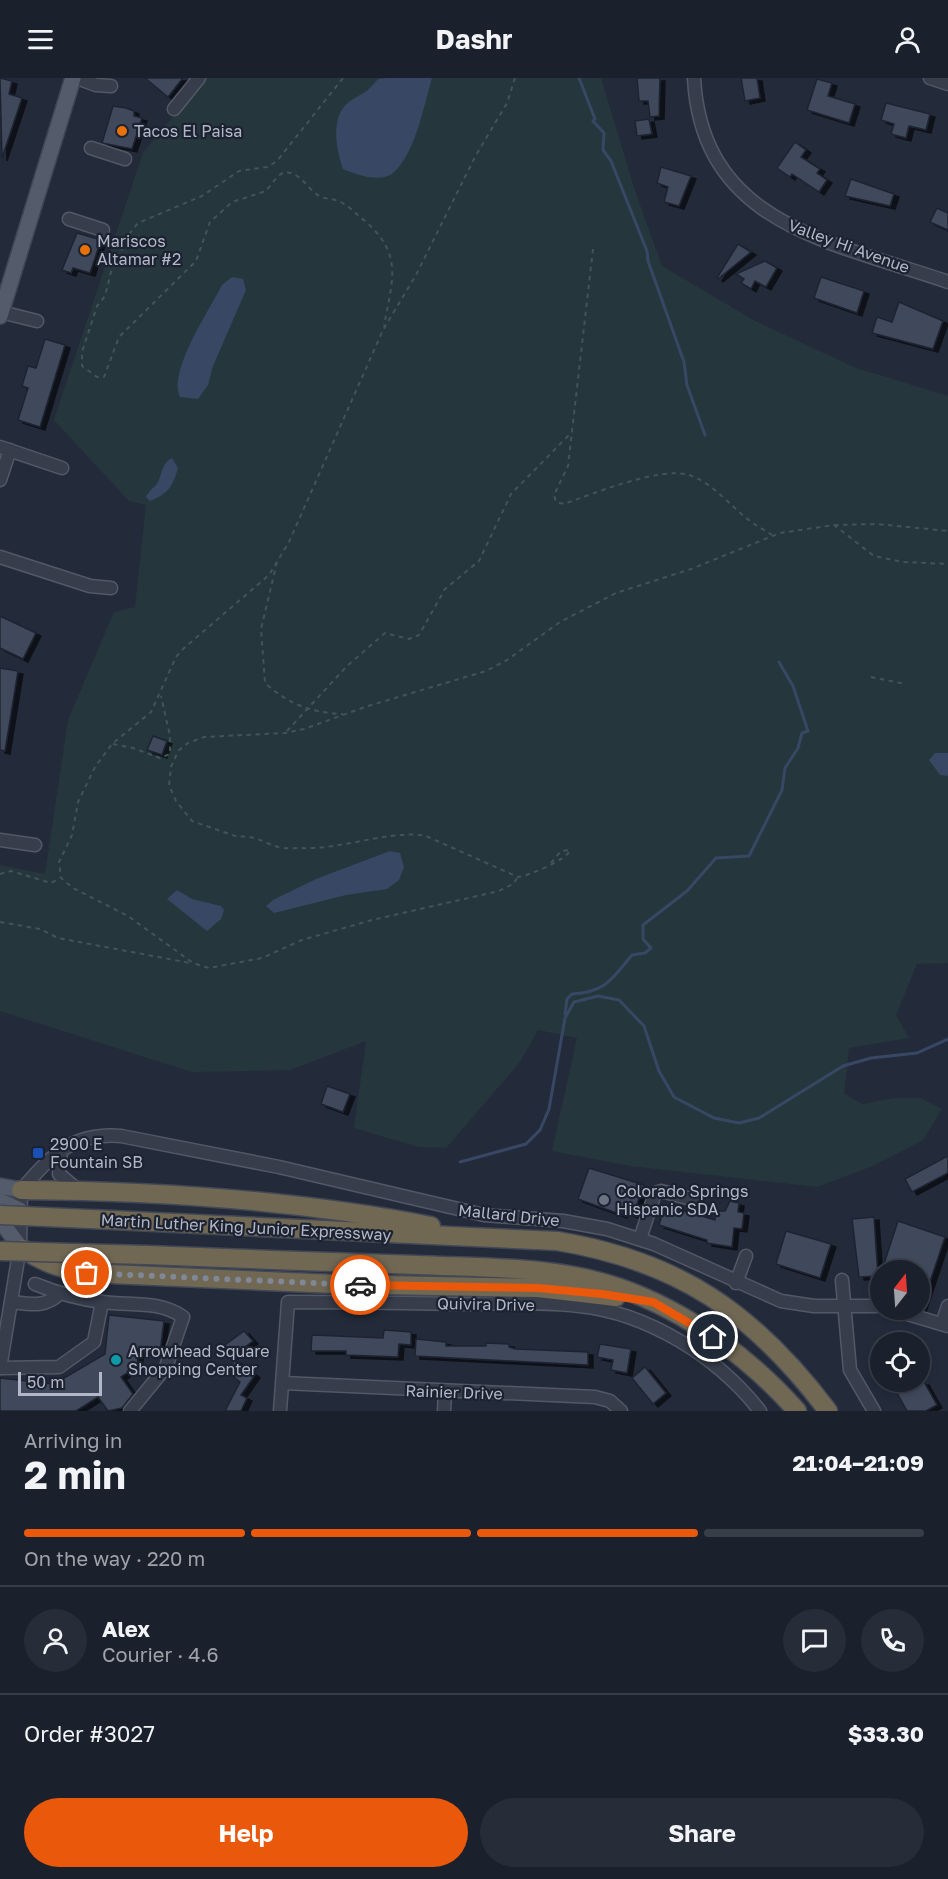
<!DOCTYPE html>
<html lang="en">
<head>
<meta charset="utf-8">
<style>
	:root { --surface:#1a202c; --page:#272d38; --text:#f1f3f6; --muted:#9fa3a9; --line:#383e48; --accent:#ea580c }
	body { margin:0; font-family:"Golos Text",sans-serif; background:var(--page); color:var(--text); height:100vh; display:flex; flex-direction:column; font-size:22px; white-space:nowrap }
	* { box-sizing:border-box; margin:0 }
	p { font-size:20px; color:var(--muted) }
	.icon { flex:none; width:33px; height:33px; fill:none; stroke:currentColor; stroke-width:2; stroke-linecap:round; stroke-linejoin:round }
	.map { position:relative; height:1333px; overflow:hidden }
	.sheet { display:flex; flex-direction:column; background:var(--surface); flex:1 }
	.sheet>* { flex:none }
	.needle { width:39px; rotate:17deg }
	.controls { position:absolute; left:870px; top:1182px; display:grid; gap:12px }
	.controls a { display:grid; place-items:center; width:60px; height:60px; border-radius:50%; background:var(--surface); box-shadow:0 3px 9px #0003,0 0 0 2px var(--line); font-size:30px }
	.scale { position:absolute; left:18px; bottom:15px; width:84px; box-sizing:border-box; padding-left:6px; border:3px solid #b2b8c7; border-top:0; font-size:16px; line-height:21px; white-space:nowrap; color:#b2b8c7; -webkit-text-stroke:4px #1c2230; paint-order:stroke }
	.pin { position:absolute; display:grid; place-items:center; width:51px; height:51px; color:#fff; margin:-26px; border:3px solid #fff; border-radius:50%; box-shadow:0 2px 6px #0007 }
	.courier { position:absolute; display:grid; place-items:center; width:60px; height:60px; margin:-30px; border:4px solid #ea580c; border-radius:50%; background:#fff; color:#222; box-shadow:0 2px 8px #0007 }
	.head em { font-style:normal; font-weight:700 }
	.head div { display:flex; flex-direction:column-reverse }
	.head { display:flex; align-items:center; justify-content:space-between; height:102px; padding:0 24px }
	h1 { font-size:39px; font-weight:700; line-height:45px }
	.bar { display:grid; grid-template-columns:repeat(4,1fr); gap:9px 6px; align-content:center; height:72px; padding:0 24px }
	.bar i { height:8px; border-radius:4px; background:var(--line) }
	.bar .current { background:var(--accent) }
	.bar p { grid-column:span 4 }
	.line { display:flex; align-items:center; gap:15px; padding:0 24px; border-top:2px solid var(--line) }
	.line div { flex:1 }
	.round { display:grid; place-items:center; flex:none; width:63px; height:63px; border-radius:32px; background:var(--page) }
	.button { display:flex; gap:12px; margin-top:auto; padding:12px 24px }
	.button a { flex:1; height:69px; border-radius:36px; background:var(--accent); color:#fff; font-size:24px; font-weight:700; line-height:69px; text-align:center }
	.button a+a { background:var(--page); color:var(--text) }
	header { display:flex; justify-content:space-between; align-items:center; height:78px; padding:0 24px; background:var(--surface); font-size:27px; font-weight:700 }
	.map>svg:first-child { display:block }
	.green { fill:#25373c }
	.water { fill:#384764 }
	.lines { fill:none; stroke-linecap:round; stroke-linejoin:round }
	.stream { stroke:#384764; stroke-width:3 }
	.building { fill:#3f495b; stroke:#1e2432; stroke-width:1.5; filter:url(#shadow) }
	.minor-casing { stroke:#525866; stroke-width:15 }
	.major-casing { stroke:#404654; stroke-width:18 }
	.highway-casing { stroke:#424856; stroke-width:21 }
	.path { stroke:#435459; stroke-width:2; stroke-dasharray:4.5 4.5; stroke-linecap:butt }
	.minor { stroke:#373d4b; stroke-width:12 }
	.major { stroke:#545c6b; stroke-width:15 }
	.highway { stroke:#716854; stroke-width:18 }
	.highway-bridge-casing { stroke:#424856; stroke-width:21; stroke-linecap:butt }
	.highway-bridge { stroke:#716854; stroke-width:18 }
	.done { stroke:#808796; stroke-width:6; stroke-dasharray:0 10.8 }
	.route { stroke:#ea580c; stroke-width:8 }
	.food-dot { fill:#e8710a; stroke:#1c2230; stroke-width:2 }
	.transit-dot { fill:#1a4fb4; stroke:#1c2230; stroke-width:2 }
	.worship-dot { fill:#6b7280; stroke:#1c2230; stroke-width:2 }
	.culture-dot { fill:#0f9aa8; stroke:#1c2230; stroke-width:2 }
	.labels { text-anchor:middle; stroke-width:4.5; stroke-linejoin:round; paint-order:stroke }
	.poi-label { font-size:16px; fill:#b2b8c7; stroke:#1c2230; text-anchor:start }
	.street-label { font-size:16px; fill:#b2b8c7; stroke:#1c2230 }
</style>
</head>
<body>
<header><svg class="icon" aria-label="menu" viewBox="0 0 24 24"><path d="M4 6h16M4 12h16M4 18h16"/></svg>Dashr<svg class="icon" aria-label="person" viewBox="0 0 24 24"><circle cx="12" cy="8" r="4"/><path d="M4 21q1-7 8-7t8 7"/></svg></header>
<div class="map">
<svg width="948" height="1333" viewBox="0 0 948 1333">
	<defs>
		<filter id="shadow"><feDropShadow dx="5" dy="3" stdDeviation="0" flood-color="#0009"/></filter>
	</defs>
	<rect width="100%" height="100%" fill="#232b3b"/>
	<!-- green -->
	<polygon class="green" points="205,0 601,0 635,113 662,188 755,243 856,290 948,318 948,885 917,886 896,937 909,960 849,970 844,1016 863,1026 894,1020 921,1020 942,1031 923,1062 875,1087 817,1109 631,1088 552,1073 577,960 538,952 520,984 446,1070 419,1069 354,1050 366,963 290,992 192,994 0,933 0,787 45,796 68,642 114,534 135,529 146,427 129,423 54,342 143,75"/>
	<!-- water -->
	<g class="water">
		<path d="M386,0H432C424,27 415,77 393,95C380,105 357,97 343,91C337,73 329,39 349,24C363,14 365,17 378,1Z"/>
		<path d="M232,199L243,201L246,212L213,288L208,307L198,321L180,319C168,293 209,233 222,207Z"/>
		<path d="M172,380L178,390C173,408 168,416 150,423L146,419C149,413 152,411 156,407C163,398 160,386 172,380Z"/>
		<polygon points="935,675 948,675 948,698 940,697 929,682"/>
		<polygon points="390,773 400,775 404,789 399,802 387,811 346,817 274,835 266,828 273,822 316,801"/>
		<polygon points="177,812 192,821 221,828 224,832 221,841 207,853 167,821"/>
	</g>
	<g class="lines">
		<!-- stream -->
		<g class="stream">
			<polyline points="579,0 595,41 593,43 604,55 603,72 611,83 647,173 648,183 684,284 687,307 705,357"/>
			<path d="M565,936L567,921L572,916C606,914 612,901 632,877L645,875L651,870L643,861V847L687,813L716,780L749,778L782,712L785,690L798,670L802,655L808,653L793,608L779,584"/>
			<polyline points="460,1084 526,1066 540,1052 549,1031 565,940 574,924 598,918 619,922 644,948 659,993 674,1019 714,1040 739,1045 759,1040 843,988 871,980 917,975 948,961"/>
		</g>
	</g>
	<!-- building -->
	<g class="building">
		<polygon points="0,0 12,3 9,16 22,20 2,80"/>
		<polygon points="145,0 183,0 168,19"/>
		<polygon points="637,0 660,0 659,38 650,39 648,23 639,23"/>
		<polygon points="741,0 757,0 760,20 745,23"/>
		<polygon points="817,1 832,5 828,18 855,26 849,45 807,32"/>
		<polygon points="886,25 930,36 926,52 909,48 906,60 891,56 894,46 881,42"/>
		<polygon points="113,28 126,30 134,33 134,38 142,40 132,71 102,65"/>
		<polygon points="649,41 652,56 637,58 635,43"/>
		<polygon points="795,64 806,72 801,79 820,91 817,95 827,102 819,114 792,96 790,99 777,90"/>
		<polygon points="661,89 691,98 679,128 664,124 668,109 657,105"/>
		<polygon points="851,101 894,116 890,128 845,118"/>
		<polygon points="937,130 948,135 948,152 930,144"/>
		<polygon points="77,155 101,162 90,195 73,190 71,195 62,192"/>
		<polygon points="738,166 751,174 718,201 717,200"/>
		<polygon points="765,183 777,190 766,209 755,203 751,211 741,205 744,201 736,196"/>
		<polygon points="821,199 864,213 857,235 814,220"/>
		<polygon points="899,224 943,243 933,271 872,255 877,239 892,244"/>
		<polygon points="45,261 65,267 40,349 18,342 28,310 22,308 28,288 36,290"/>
		<polygon points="0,538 36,555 23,581 0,570"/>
		<polygon points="0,590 18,593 5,673 0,672"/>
		<polygon points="153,658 167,663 162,677 147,672"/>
		<polygon points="327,1008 350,1016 343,1034 321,1026"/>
		<polygon points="948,1078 948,1095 912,1114 905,1101"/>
		<polygon points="589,1090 644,1107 633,1137 623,1133 622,1137 578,1121"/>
		<polygon points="730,1123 739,1125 738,1134 744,1135 742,1151 734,1150 732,1169 707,1165 707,1162 659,1147 665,1127 715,1142 716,1133 725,1133"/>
		<polygon points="874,1139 878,1198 859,1199 852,1141"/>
		<polygon points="898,1143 945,1159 921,1231 920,1192 882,1192"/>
		<polygon points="786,1153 831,1166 820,1200 776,1186"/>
		<polygon points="109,1237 164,1243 160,1274 139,1271 137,1288 121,1299 133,1316 122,1330 108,1333 98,1319 76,1333 0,1333 0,1300 54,1306 105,1276"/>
		<polygon points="384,1252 411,1254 411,1267 399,1266 398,1279 346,1277 346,1273 311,1273 312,1257 383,1260"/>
		<polygon points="244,1253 253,1263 233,1278 225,1267"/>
		<polygon points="416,1261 446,1264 446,1268 486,1268 486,1265 509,1266 509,1269 515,1271 588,1274 588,1287 415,1278"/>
		<polygon points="600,1266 631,1271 627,1295 611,1292 613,1282 597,1279"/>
		<polygon points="235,1282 255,1297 241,1317 247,1320 241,1333 225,1333 240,1304 226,1293"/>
		<polygon points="645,1289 666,1315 653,1326 632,1300"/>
		<polygon points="891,1304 924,1304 937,1327 926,1333 907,1333"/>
	</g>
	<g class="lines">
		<!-- minor casing -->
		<g class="minor-casing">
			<g id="minor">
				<polyline points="77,0 96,7 111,8"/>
				<path d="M694,0C702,148 834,164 948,204"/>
				<polyline points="930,0 948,6"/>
				<polyline points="174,31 199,0"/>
				<polyline points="91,70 125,81"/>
				<polyline points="69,141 103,152"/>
				<polyline points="1,234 37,243"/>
				<polyline points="0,369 62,390"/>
				<polyline points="0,402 10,372"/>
				<polyline points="0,479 90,508 111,510"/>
				<polyline points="0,762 35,767"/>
				<polyline points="61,1072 59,1096 78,1112"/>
				<polyline points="640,1161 655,1115 661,1113 695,1122"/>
				<polyline points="842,1202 850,1292 874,1333"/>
				<polyline points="736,1205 746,1178"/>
				<path d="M35,1206C57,1215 79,1221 102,1224C130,1228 159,1222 183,1239L166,1289L130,1333"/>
				<path d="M11,1224C30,1226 45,1230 59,1216"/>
				<polyline points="894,1232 948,1248"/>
				<polyline points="942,1246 948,1228"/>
				<path d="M0,1290L20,1169L21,1112C51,1078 72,1054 121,1058L279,1089L484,1137L563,1143L607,1151L654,1166L781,1223L814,1228H880"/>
				<polyline points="2,1290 59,1289 94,1264 102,1224"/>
				<polyline points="283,1305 595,1319 610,1323 621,1333"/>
				<path d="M280,1333L288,1224C346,1224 403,1225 461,1226C500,1226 541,1223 579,1228C648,1235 718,1279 760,1333"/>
				<polyline points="444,1333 445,1314"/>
			</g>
		</g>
		<!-- major casing -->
		<g class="major-casing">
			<g id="major">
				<polyline points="0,238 73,0"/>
				<polyline points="0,1108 21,1112"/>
				<polyline points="0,1123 20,1132"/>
				<polyline points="0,1142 20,1169"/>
			</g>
		</g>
		<!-- highway casing -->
		<g class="highway-casing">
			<g id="highway">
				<path d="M21,1112C157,1113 297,1122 431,1148"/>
				<path d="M112,1142L557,1163C679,1183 754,1235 828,1333"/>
				<path d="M23,1171C43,1185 63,1191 87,1195L335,1206L538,1210L616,1219"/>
				<path d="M147,1177C237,1181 328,1184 418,1187C484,1190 558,1188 620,1210C688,1234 750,1280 797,1333"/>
			</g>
		</g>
		<!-- path -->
		<g class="path">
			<path d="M343,0L277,83L267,89L239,93L202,118L138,145L130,155L111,194L105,218L97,228L82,274V288L97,299H104L119,259L196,183L210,144L232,124L266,113L277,99L284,94C303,95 306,111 321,119C327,121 333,121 339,123C349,128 356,136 365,143C404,177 392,203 384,248"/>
			<polyline points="515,0 507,25 475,79 416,197 383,252 289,464 269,497 183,571 176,579 151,634 112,666 95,689 78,724 72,757 59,784 61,800 73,810 128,838 193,885 209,890 262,880 302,862 372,842 499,813 513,806 518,799"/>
			<path d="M593,171L568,388L554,417L556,424L564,426C592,416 661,388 689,397C711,404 728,425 745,439C753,446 763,451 772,457"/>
			<polyline points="834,447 877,446 948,453"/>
			<path d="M277,484L261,551L265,605C288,626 312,635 343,636"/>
			<polyline points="871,599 905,606"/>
			<polyline points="287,653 347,588 385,555 409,561 419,557 445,511 479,483 511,416 571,355"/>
			<polyline points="113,666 133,670 160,680 170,676 170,658 161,618"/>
			<path d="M551,785L561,773L570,772C567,782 528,798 518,799L426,758C391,751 342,772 302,770C294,770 285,771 278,769C264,765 253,756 238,759L192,743L176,723L169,707L171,689L178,673L188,665L204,659L285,655L304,651L368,628L486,593L507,582L560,544L616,515L691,491L780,455L834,447L874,478L903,484L948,486"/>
			<polyline points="0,796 11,793 51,805 60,800"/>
			<polyline points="0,844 40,851 58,860 190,885"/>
		</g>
		<!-- minor -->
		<use href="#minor" class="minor"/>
		<!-- major -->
		<use href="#major" class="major"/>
		<!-- highway -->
		<use href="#highway" class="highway"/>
		<!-- highway-bridge casing -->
		<g class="highway-bridge-casing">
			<g id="highway-bridge">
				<polyline points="0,1137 112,1142"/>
				<polyline points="0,1173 147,1177"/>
			</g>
		</g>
		<!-- highway-bridge -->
		<use href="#highway-bridge" class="highway-bridge"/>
	</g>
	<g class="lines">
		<!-- done -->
		<polyline class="done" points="87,1195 360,1207"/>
		<!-- route -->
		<polyline class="route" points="360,1207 538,1210 602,1216 653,1224 713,1259"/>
	</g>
	<!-- markers -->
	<g class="food-dot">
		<circle cx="122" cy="53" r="6"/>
		<circle cx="85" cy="172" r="6"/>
	</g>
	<rect class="transit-dot" x="32" y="1069" width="12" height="12" rx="3"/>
	<circle class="worship-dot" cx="604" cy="1122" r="6"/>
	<circle class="culture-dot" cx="116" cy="1282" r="6"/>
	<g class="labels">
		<!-- poi labels -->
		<g class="poi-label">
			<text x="134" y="59">Tacos El Paisa</text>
			<text x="97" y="169">Mariscos<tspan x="97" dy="18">Altamar #2</tspan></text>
			<text x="50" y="1072">2900 E<tspan x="50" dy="18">Fountain SB</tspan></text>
			<text x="616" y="1119">Colorado Springs<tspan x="616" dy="18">Hispanic SDA</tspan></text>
			<text x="128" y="1279">Arrowhead Square<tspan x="128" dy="18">Shopping Center</tspan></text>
		</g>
		<!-- street labels -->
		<g class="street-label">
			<text transform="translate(849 168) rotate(20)" y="6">Valley Hi Avenue</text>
			<text transform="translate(509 1137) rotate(6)" y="6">Mallard Drive</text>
			<text transform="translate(246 1149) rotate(3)" y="6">Martin Luther King Junior Expressway</text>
			<text transform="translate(486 1226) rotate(1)" y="6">Quivira Drive</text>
			<text transform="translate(454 1314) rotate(2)" y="6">Rainier Drive</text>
		</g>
	</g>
</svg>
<div class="controls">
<a><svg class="needle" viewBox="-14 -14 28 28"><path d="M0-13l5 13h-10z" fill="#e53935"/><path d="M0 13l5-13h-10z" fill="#9fa3a9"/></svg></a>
<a><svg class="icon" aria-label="locate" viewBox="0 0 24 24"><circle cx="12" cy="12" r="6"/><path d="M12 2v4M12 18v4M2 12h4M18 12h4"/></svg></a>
</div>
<div class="scale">50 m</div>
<div class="pin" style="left:87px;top:1195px;background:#ea580c"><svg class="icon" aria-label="bag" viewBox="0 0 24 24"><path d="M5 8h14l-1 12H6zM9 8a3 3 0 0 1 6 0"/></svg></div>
<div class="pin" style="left:713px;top:1259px;background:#1f2937"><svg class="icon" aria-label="home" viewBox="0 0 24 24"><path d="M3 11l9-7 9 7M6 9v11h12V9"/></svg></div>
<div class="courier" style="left:360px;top:1207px"><svg class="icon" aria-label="car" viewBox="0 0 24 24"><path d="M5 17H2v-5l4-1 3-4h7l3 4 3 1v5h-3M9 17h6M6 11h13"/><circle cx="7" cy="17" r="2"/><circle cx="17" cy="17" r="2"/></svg></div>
</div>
<section class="sheet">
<div class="head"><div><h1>2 min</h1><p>Arriving in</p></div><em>21:04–21:09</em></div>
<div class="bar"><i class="current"></i><i class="current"></i><i class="current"></i><i></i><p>On the way · 220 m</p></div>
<div class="line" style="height:108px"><a class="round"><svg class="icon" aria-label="person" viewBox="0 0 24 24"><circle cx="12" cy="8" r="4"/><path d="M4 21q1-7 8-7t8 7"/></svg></a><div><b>Alex</b><p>Courier · 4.6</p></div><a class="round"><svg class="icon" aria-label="chat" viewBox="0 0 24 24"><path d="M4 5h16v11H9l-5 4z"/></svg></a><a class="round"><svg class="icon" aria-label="phone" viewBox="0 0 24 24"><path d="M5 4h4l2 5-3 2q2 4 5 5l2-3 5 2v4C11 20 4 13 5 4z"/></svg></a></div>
<div class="line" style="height:78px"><div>Order #3027</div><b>$33.30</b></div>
<div class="button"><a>Help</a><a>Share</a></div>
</section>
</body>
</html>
